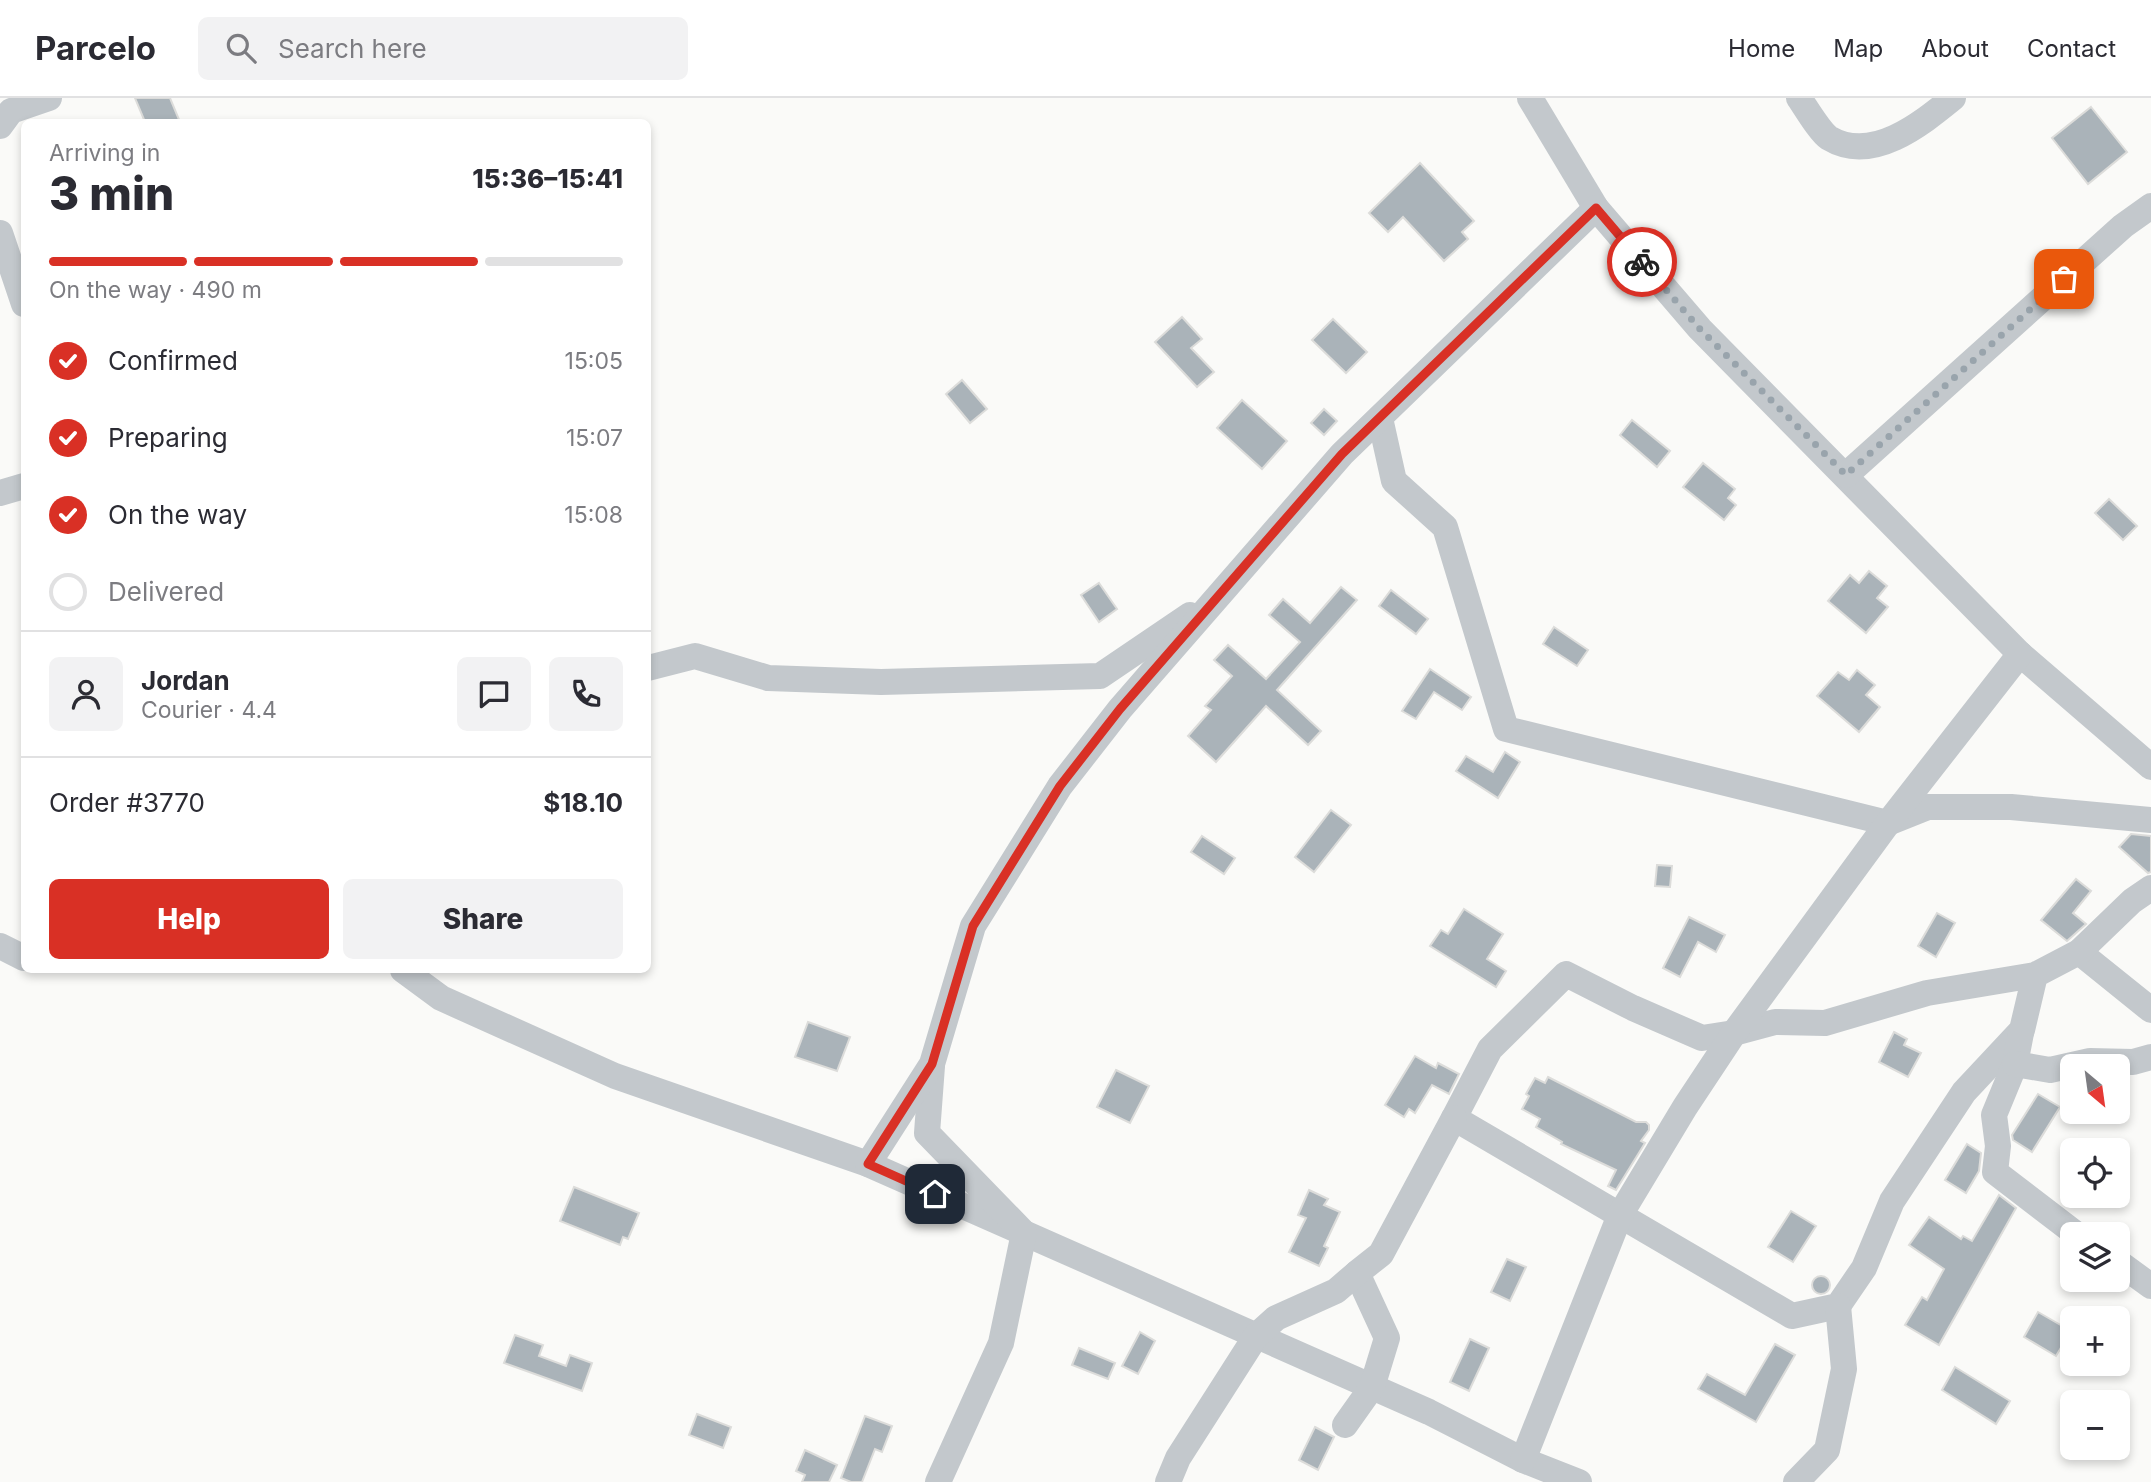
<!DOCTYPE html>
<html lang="en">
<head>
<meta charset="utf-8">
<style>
	:root { --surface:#fff; --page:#f2f2f3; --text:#2b2b33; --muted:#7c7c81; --line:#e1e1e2; --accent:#d93025 }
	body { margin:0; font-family:Inter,sans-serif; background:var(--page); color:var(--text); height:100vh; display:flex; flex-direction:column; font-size:26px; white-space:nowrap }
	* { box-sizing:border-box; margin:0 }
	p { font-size:23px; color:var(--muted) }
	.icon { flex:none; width:38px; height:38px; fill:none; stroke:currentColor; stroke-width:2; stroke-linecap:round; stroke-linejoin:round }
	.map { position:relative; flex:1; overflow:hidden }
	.sheet { position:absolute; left:21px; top:21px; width:630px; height:854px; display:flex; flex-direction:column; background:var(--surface); border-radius:10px; box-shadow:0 4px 10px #0003 }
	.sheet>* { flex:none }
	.needle { width:46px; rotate:151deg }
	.buttons { position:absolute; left:2060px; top:956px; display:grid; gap:14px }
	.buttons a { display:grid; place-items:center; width:70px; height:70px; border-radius:10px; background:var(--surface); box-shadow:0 4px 10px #0003; font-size:35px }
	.pin { position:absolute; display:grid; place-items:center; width:60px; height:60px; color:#fff; margin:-30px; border-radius:14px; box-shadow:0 4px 10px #0006 }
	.courier { position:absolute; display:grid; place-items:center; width:70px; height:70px; margin:-35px; border:5px solid #d93025; border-radius:50%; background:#fff; color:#222; box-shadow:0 2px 9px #0007 }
	.overview em { font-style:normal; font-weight:800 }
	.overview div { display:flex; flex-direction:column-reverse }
	.overview { display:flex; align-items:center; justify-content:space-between; height:119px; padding:0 28px }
	h1 { font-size:46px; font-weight:800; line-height:52px }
	.bar { display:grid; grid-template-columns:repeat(4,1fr); gap:10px 7px; align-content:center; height:84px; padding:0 28px }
	.bar i { height:9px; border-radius:5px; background:var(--line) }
	.bar .selected { background:var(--accent) }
	.bar p { grid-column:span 4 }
	.line { display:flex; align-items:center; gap:18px; padding:0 28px; border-top:2px solid var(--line) }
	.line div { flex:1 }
	.round { display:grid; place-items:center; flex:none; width:74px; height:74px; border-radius:10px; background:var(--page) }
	ol { padding:0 28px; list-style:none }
	li { display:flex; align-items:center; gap:21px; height:77px }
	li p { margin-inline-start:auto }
	li .icon { padding:7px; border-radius:50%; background:var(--accent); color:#fff; stroke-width:4 }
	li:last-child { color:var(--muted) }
	li i { width:38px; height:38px; border:4px solid var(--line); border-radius:50% }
	.primary-button { display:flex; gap:14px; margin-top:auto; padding:14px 28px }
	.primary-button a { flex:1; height:80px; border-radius:10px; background:var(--accent); color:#fff; font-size:28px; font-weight:800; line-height:80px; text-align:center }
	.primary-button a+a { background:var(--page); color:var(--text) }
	header { display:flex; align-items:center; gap:42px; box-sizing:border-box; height:98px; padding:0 35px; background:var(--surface); border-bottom:2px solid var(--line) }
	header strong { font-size:33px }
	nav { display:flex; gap:38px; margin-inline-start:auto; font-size:24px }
	.search { width:490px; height:63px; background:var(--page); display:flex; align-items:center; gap:18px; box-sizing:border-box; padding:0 24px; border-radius:10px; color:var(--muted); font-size:26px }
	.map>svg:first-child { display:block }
	.building { fill:#aab3b9; stroke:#dcdcda; stroke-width:2 }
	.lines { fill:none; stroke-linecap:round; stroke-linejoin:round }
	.minor { stroke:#c3c8cc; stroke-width:26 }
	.done { stroke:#99a4ac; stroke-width:7; stroke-dasharray:0 12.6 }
	.route { stroke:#d93025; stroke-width:9 }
</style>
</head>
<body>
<header>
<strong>Parcelo</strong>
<div class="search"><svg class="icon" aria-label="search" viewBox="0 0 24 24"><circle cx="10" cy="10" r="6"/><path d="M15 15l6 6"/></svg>Search here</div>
<nav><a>Home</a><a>Map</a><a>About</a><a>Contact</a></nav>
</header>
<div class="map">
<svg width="2151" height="1384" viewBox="0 0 2151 1384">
	<rect width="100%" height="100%" fill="#fafaf8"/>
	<!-- building -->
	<g class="building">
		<polygon points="135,0 170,0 180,24 145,24"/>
		<polygon points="2091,9 2127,54 2088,86 2052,40"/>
		<polygon points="1420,65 1474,123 1462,134 1468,141 1444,163 1403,119 1388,134 1369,115"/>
		<polygon points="1182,219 1202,241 1191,250 1214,274 1197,289 1155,244"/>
		<polygon points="1333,221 1367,254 1346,275 1312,242"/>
		<polygon points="962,282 987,311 970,325 946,296"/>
		<polygon points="1242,302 1287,343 1262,371 1217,330"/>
		<polygon points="1324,311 1337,323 1324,337 1311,325"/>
		<polygon points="1632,322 1670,353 1657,369 1620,337"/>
		<polygon points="1703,365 1735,391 1728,400 1736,407 1724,422 1683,389"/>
		<polygon points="2109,401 2137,428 2123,442 2095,415"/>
		<polygon points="1869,473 1887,488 1877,500 1888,509 1866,535 1828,503 1850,477 1859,485"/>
		<polygon points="1099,485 1117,511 1099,524 1081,497"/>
		<polygon points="1341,489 1357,502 1277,592 1321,633 1308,647 1266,608 1216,664 1188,638 1211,612 1205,608 1232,578 1214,562 1228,547 1266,581 1300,544 1269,517 1283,501 1310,525"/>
		<polygon points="1391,492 1428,521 1416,536 1379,508"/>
		<polygon points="1554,529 1588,552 1577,568 1543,546"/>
		<polygon points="1430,571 1471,599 1462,612 1434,594 1416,621 1402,613"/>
		<polygon points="1857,572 1875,587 1866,597 1880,609 1859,634 1817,598 1838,574 1849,582"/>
		<polygon points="1505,654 1520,664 1498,700 1456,673 1466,658 1493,674"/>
		<polygon points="1331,712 1351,727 1314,774 1295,759"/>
		<polygon points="2131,736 2151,738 2151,774 2148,775 2119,749"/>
		<polygon points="1202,738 1235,760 1224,776 1191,754"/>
		<polygon points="1657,767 1672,768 1670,789 1655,788"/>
		<polygon points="2076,781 2091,793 2073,815 2086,826 2067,843 2041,822"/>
		<polygon points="1464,811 1503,836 1487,861 1506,873 1496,889 1430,848 1441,832 1448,836"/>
		<polygon points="1937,815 1955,825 1936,859 1918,848"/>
		<polygon points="1689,819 1725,837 1716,854 1698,844 1680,879 1663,870"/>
		<polygon points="808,924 850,939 837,973 795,959"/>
		<polygon points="1894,934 1907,941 1904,947 1921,955 1908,979 1879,964"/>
		<polygon points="1415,958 1436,970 1438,965 1459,976 1449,996 1432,987 1415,1015 1409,1011 1404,1019 1385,1007"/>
		<polygon points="1116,972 1149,988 1130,1025 1097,1009"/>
		<polygon points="1548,979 1636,1024 1646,1024 1649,1027 1649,1032 1641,1043 1645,1045 1616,1092 1608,1088 1616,1072 1561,1046 1562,1044 1536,1029 1540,1021 1522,1011 1529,998 1526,996 1535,980 1545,985"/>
		<polygon points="2038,996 2060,1009 2032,1054 2013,1042 2012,1037"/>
		<polygon points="1967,1046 1981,1055 1979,1073 1966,1095 1945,1082"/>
		<polygon points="574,1089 639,1115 628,1141 623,1139 620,1147 560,1123"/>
		<polygon points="1309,1092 1328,1101 1324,1107 1340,1114 1324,1148 1328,1150 1319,1168 1289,1154 1306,1120 1298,1117"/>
		<polygon points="1999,1097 2016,1110 1939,1247 1905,1227 1922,1199 1927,1202 1944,1171 1909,1147 1929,1119 1961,1141 1963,1138 1972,1143"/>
		<polygon points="1791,1113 1816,1128 1793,1164 1768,1149"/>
		<polygon points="1507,1161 1526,1169 1510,1203 1491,1194"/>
		<circle cx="1821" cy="1187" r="9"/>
		<polygon points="2038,1214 2071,1233 2056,1258 2024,1239"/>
		<polygon points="1140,1234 1155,1243 1138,1276 1122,1268"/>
		<polygon points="515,1237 543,1247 539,1258 566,1268 570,1257 592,1265 582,1293 504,1265"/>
		<polygon points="1470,1241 1489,1250 1469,1293 1450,1284"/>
		<polygon points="1775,1246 1795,1257 1756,1324 1698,1291 1707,1276 1745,1297"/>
		<polygon points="1079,1250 1115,1265 1108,1281 1072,1267"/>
		<polygon points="1955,1269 2010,1303 1996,1326 1942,1292"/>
		<polygon points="697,1316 731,1329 723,1350 689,1337"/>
		<polygon points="865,1318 892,1328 882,1354 875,1351 862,1384 851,1384 841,1380"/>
		<polygon points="1315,1329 1334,1339 1318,1372 1299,1362"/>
		<polygon points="805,1352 837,1367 829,1384 802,1384 805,1377 796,1373"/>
	</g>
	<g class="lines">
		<!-- minor -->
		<g class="minor">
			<polyline points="1530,0 1596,110 1700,231 2020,556 2151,669"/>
			<path d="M1799,0C1806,10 1820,34 1829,40C1872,66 1921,26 1953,0"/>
			<polyline points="0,28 11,13 49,0"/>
			<polyline points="0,135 24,206"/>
			<polyline points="1380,320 1394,383 1445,429 1506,631 1888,725 1928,709 2011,709 2151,722"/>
			<polyline points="1846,377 2123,128 2151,108"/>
			<polyline points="0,395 24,388"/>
			<polyline points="648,570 695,558 768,580 881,584 1100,578 1190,517"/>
			<polyline points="0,848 24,860"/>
			<polyline points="2079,854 2151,912"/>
			<polyline points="403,872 441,900 615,978 868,1066 1429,1314 1523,1362 1579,1384"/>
			<polyline points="2035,877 2022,932 1964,994 1892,1103 1864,1170 1838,1208 1792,1218 1454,1020 1490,951 1566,876 1633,910 1702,940 1734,935 1775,924 1825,925 1927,895 2035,877 2079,854 2132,803 2151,790"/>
			<polyline points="2021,935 2015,966 1994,1017 1998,1048 1995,1074 2076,1136"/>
			<polyline points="2015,966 2050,972 2090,963 2133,964 2151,959"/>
			<polyline points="932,968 927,1035 1024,1135 1001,1245 938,1384"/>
			<polyline points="868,1066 932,966 973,828 1060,688 1120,611 1342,356 1596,110"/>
			<polyline points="2118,1164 2151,1188"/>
			<polyline points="1345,1327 1372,1289 1387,1240 1357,1175 1381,1156 1454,1020"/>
			<polyline points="1523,1362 1620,1117 1685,1009 1734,935 1888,725 2020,556"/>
			<polyline points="1168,1384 1178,1360 1256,1238 1276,1220 1336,1193 1357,1175"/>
			<polyline points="1796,1384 1827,1352 1844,1271 1838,1208"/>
		</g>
	</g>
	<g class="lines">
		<!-- done -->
		<polyline class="done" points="1642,164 1700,231 1846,377 2064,181"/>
		<!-- route -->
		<polyline class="route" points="935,1096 868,1066 932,966 973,828 1060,688 1120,611 1342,356 1596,110 1642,164"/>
	</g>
</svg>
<div class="buttons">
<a><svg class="needle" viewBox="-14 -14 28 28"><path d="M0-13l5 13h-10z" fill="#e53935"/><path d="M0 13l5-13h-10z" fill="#7c7c81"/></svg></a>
<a><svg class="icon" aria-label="locate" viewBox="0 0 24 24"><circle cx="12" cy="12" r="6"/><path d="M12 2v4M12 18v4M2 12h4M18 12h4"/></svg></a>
<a><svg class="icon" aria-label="layers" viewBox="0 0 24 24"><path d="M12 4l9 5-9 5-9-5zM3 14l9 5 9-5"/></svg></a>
<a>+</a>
<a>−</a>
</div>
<div class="pin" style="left:2064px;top:181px;background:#ea580c"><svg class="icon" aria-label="bag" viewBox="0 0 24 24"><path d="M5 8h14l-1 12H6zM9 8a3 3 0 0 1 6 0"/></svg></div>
<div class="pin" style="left:935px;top:1096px;background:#1f2937"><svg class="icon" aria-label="home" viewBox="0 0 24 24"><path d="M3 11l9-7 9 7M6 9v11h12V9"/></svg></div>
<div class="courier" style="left:1642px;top:164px"><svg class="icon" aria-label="bike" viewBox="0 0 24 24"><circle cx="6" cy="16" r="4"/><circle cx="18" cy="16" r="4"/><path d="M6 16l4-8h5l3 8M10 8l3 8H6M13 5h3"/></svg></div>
<section class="sheet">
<div class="overview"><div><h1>3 min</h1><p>Arriving in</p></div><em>15:36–15:41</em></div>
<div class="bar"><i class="selected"></i><i class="selected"></i><i class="selected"></i><i></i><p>On the way · 490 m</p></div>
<ol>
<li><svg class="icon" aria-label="check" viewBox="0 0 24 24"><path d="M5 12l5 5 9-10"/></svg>Confirmed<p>15:05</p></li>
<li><svg class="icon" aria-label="check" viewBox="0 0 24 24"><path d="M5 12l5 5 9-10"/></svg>Preparing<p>15:07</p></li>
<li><svg class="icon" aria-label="check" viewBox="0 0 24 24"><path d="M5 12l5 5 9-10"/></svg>On the way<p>15:08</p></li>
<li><i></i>Delivered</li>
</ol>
<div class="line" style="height:126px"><a class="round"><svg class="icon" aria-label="person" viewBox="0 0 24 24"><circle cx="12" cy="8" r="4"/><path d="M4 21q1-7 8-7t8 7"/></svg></a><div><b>Jordan</b><p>Courier · 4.4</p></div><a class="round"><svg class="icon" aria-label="chat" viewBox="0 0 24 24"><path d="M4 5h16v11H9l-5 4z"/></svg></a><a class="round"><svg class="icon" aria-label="phone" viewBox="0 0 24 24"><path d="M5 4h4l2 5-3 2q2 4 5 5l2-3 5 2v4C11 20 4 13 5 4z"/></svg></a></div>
<div class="line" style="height:91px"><div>Order #3770</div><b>$18.10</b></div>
<div class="primary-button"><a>Help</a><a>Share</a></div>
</section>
</div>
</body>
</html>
